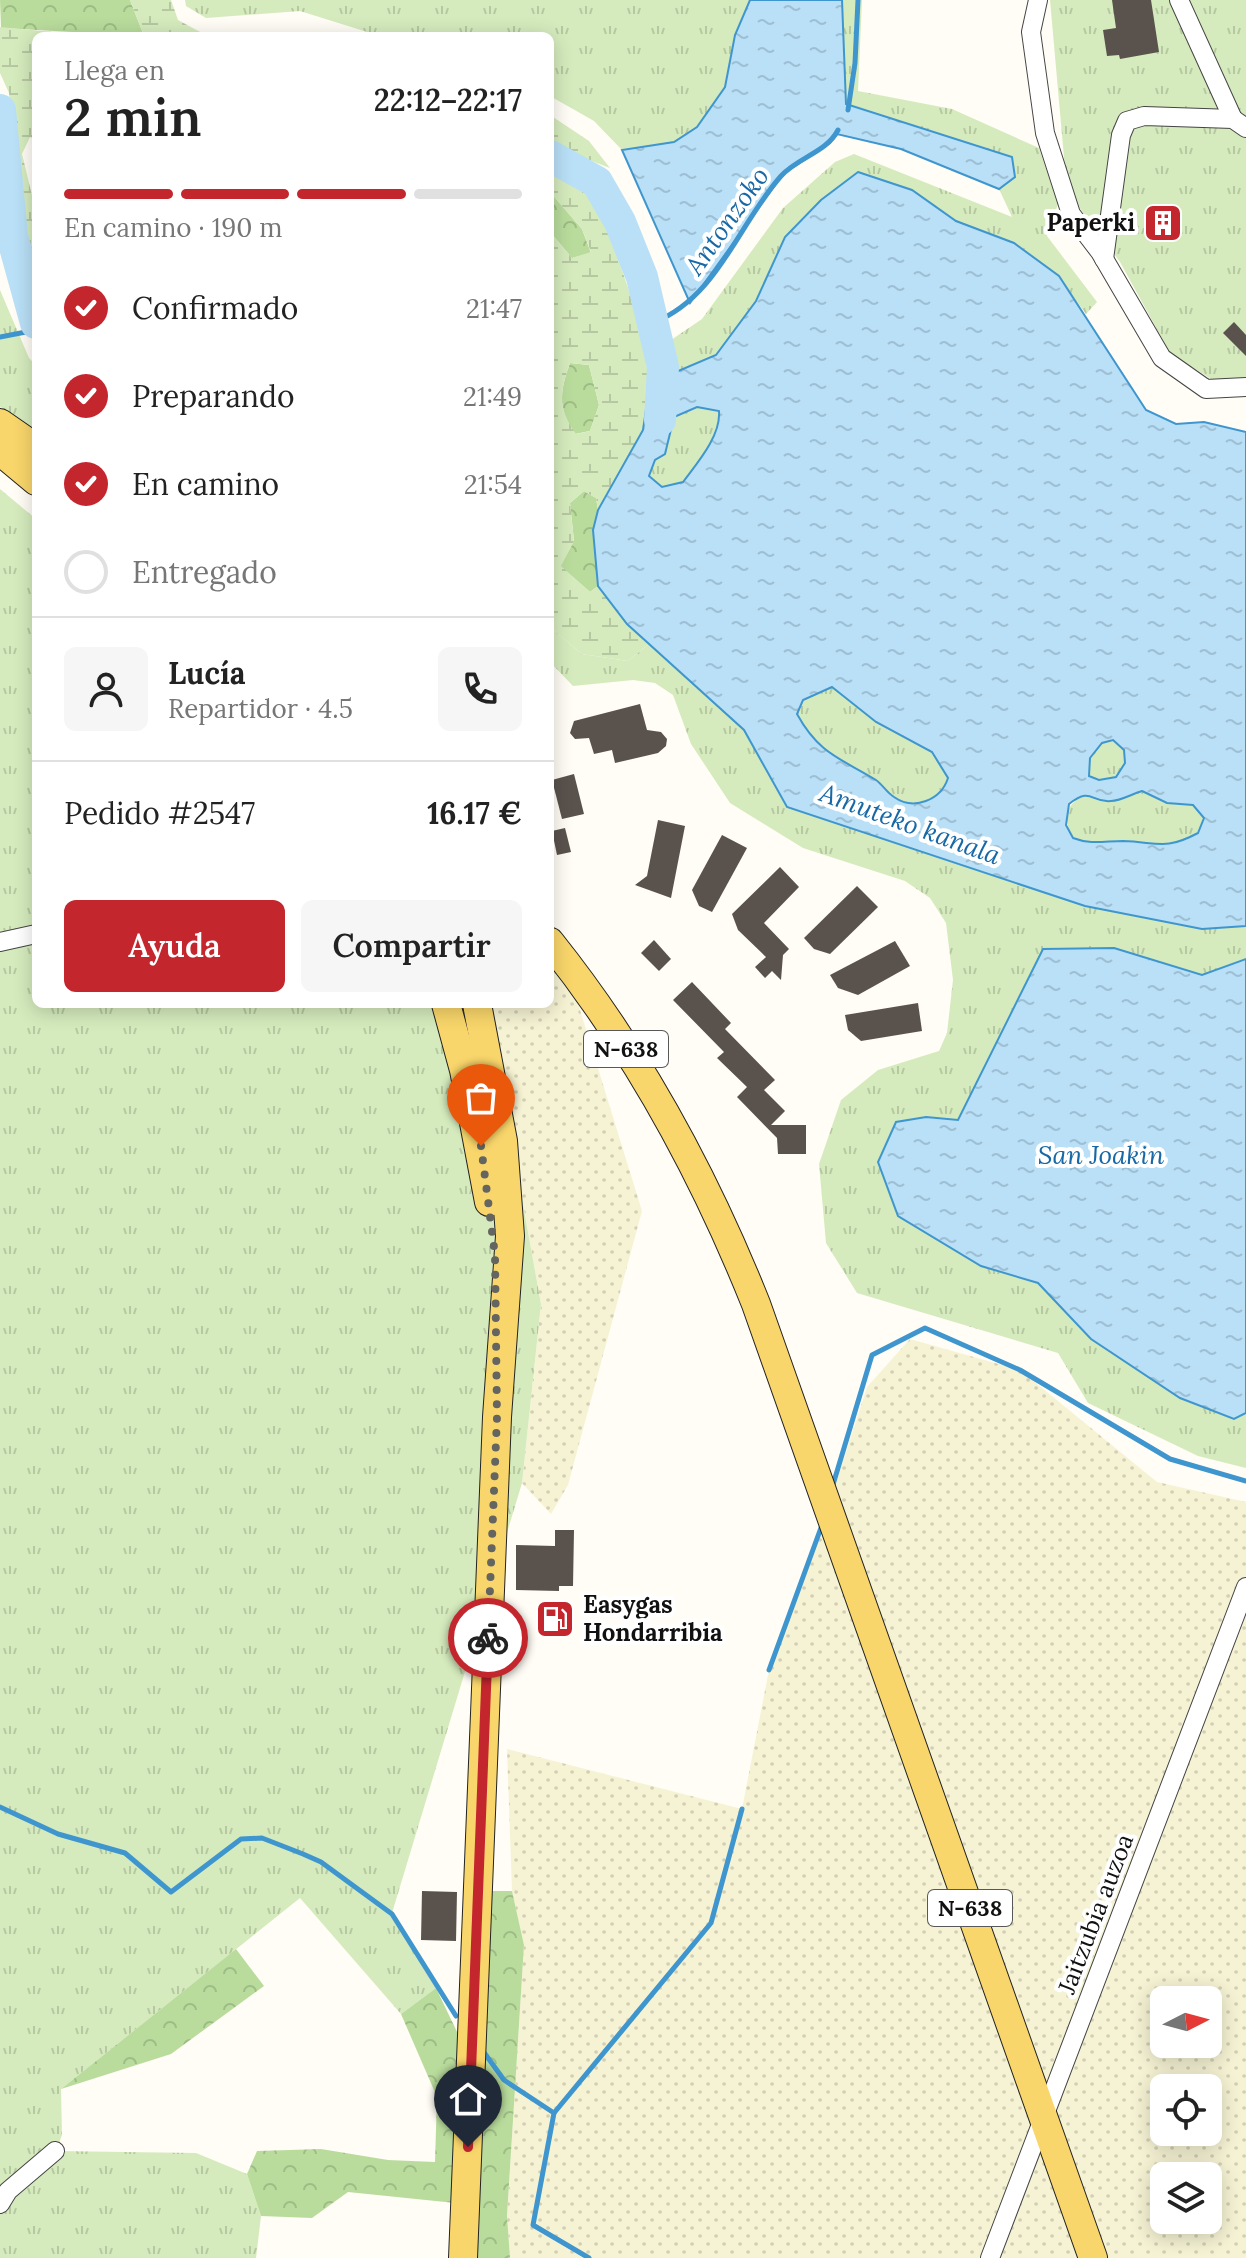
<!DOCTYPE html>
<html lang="es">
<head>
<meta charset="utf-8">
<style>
	:root { --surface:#fff; --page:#f6f6f6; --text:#222; --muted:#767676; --line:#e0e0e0; --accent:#c4262e }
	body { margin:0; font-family:Lora,serif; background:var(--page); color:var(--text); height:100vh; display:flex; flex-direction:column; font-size:30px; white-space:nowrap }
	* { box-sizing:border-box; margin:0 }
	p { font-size:26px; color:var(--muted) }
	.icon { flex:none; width:44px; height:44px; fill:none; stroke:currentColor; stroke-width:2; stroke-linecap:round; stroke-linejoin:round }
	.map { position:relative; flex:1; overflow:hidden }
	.sheet { position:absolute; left:32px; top:32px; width:522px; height:976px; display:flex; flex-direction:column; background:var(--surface); border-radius:12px; box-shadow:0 4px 20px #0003 }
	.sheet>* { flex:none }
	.needle { width:52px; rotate:84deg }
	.tools { position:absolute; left:1150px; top:1986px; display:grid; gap:16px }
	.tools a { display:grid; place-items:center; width:72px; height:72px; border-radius:12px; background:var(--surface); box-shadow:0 4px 20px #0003; font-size:40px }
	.pin { position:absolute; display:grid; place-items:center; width:68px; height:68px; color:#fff; margin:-82px -34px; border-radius:50% 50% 50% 0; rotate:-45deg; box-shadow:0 0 8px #0007 }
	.pin .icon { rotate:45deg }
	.courier { position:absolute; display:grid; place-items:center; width:80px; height:80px; margin:-40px; border:6px solid #c4262e; border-radius:50%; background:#fff; color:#222; box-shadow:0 2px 10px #0007 }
	.head em { font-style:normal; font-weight:600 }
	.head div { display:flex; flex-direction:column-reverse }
	.head { display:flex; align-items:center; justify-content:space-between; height:136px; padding:0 32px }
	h1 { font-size:52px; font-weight:600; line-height:60px }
	.bar { display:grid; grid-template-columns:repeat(4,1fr); gap:12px 8px; align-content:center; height:96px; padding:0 32px }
	.bar i { height:10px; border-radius:6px; background:var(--line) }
	.bar .current { background:var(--accent) }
	.bar p { grid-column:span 4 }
	.line { display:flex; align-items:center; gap:20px; padding:0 32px; border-top:2px solid var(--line) }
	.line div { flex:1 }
	.round { display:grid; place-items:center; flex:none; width:84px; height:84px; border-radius:12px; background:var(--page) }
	ol { padding:0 32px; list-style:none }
	li { display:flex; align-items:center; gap:24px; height:88px }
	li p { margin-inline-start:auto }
	li .icon { padding:8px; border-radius:50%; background:var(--accent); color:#fff; stroke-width:4 }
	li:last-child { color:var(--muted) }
	li i { width:44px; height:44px; border:4px solid var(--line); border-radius:50% }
	.cta { display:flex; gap:16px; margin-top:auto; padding:16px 32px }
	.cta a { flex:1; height:92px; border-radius:12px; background:var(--accent); color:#fff; font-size:32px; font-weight:600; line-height:92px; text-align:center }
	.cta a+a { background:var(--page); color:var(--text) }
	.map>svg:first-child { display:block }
	.farmland { fill:url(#farmland-dots); fill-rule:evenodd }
	.grass { fill:url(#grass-tufts) }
	.forest { fill:url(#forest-crowns) }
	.wetland { fill:url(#wetland-marsh); fill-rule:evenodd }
	.water { fill:url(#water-ripples); stroke:#3f96cf; stroke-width:2; fill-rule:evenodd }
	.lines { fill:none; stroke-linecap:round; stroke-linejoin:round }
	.stream { stroke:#3f96cf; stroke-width:5 }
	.river { stroke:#b9e0f7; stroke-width:32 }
	.building { fill:#5a524d }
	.street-casing { stroke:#444; stroke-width:20 }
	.primary-casing { stroke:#222; stroke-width:30 }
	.street { stroke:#fff; stroke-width:18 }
	.primary { stroke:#f9d66b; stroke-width:28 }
	.done { stroke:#646461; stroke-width:8; stroke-dasharray:0 14.4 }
	.route { stroke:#c4262e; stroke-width:10 }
	.labels { text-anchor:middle; stroke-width:8; stroke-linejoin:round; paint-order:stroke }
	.shield { fill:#fff; stroke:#585858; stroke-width:2 }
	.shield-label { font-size:22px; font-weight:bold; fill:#111 }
	.poi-label { font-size:24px; font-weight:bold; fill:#111; stroke:#fff; text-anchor:end }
	.street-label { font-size:24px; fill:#111; stroke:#fff }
	.water-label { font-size:26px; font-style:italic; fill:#1768a6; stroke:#fff }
</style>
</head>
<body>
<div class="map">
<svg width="1246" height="2258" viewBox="0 0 1246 2258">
	<defs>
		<pattern id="farmland-dots" width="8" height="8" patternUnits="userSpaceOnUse" patternTransform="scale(2)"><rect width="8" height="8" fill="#f6f3d4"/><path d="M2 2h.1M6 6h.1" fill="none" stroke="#d2cfb5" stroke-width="1.8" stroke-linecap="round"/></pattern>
		<pattern id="grass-tufts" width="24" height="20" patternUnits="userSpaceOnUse" patternTransform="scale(2)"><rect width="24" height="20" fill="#d5ebbd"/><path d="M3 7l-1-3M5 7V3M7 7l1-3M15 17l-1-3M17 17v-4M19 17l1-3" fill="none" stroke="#b6c8a1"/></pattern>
		<pattern id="forest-crowns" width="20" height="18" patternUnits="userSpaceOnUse" patternTransform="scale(2)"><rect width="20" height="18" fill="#b9dc9c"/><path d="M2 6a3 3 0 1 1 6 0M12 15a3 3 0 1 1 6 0" fill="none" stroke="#9ebc85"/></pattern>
		<pattern id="wetland-marsh" width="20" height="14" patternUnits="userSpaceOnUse" patternTransform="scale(2)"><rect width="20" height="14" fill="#d5ebbd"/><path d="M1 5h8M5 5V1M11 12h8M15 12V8" fill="none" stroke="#b6c8a1"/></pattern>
		<pattern id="water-ripples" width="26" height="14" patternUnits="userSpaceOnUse" patternTransform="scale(2)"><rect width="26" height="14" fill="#b9e0f7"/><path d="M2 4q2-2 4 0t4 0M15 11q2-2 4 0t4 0" fill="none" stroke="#9ebfd3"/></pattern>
	</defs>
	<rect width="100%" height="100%" fill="#fffdf5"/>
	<!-- farmland -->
	<g class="farmland">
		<polygon points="550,949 568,971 642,1211 568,1485 551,1514 522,1483 541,1304 487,1004 550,1004"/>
		<path d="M910,1339L1020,1370L1157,1482L1246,1502V2258H510L507,2216L524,1945L512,1891L507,1749L742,1809L769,1670L811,1561L867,1387ZM1164,2000H1208V2044H1164ZM1164,2088H1208V2132H1164ZM1164,2176H1208V2220H1164Z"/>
	</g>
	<!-- grass -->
	<g class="grass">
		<polygon points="185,0 750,0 735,35 725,87 697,127 674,142 622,150 594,121 550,96 550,36 380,36 300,11 206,18 186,6"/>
		<polygon points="842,0 862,0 858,91 952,109 1039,148 1058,204 1047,236 1097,302 1086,314 1058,276 1014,243 956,221 912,190 859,172 821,200 785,237 756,301 716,355 678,371 671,340 702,319 783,208 835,162 854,154 1012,217 999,189 1015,177 1012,157 846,104"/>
		<polygon points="1050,0 1246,0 1246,381 1214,381 1170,353 1120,262 1067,191"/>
		<polygon points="0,290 29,358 36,365 36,432 0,407"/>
		<path d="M697,407L719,410C721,427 696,475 681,483C676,485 668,486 662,487L648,476L655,460L665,453L674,417Z"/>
		<polygon points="0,489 36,519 36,1004 487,1004 541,1304 522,1483 392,1913 436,1988 401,2014 300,1898 61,2089 62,2135 56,2151 196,2153 247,2174 261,2216 256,2258 0,2258"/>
		<polygon points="550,627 582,654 628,661 650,643 744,730 787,807 1202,929 1246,926 1246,959 1202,975 1114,948 984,1070 958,1121 926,1117 878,1162 898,1216 981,1266 1038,1283 1091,1339 1234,1419 1246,1413 1246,1468 1198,1456 1088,1403 1058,1353 857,1293 826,1243 819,1164 841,1100 878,1070 939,1051 947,1033 953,980 946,923 930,898 905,881 803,848 730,803 691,744 673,695 655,683 633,680 573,686 550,662"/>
		<path d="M832,687L876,722L932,752L948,778C941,800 914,811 894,797C887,793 883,785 876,780C840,758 820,754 797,714L803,700Z"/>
		<polygon points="1113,740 1124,750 1125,763 1116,777 1099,780 1089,776 1090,758 1102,743"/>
		<path d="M1142,791L1167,803L1193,805L1204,818L1198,833L1171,846L1086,843L1073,838C1061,816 1067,800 1091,794L1099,799Z"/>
	</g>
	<!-- forest -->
	<g class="forest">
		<polygon points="0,0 130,0 144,36 1,28"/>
		<polygon points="550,192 582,229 591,253 572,258 550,232"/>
		<path d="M570,363L589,365L599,405L590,431L575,434C557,408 560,391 570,363Z"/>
		<polygon points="584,491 596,498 598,510 593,530 598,586 590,592 560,566 574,541 570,503"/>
		<polygon points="478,1891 512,1891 524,1945 507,2216 510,2258 463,2258 465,2204 348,2192 312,2218 261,2216 247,2174 257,2151 321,2149 388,2160 435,2162 437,2097 401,2014 436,1988 470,2059"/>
		<polygon points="236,1949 264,1986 171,2054 61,2089"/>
	</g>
	<!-- wetland -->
	<g class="wetland">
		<polygon points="130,0 171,0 178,20 202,33 238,32 237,36 144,36"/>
		<polygon points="0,27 94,36 36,36 36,140 30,137 22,154 36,212 36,281 12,164 9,93 0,73"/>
		<polygon points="550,115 589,141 610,168 550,145"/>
		<path d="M550,174L595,197C618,262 664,361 643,429C635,457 612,485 598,510L596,498L584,491L570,503L574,541L561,566L590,592L598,586L627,624L650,643L628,661L582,654L550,627V232L572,258L591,252L582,229L550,192ZM570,363L589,365L599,405L590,431L576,434C557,408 560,391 570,363Z"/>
	</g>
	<!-- water -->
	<g class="water">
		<polygon points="750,0 842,0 846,104 1012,157 1015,177 999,189 901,149 837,134 830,143 783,174 690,303 622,150 674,142 697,127 725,87 735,35"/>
		<path d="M858,172L912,190L956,221L1014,243L1059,276L1146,410L1176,424L1204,422L1246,432V926L1202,929L1085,906L787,807L744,730L627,624L598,586L593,530L598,510L643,430L650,383L716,355L756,301L785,237L821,200ZM697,407L719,411C721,436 697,463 683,482L662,487L649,476L655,460L665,454L674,417ZM832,687L876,722L932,752L948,778C941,800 914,811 894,797C887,793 883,785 876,780C840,758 819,754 797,714L803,700ZM1113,740L1124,750L1125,763L1116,777L1099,780L1089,776L1090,758L1102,743ZM1142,791L1167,803L1193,805L1204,818L1198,833C1164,851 1158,842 1123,841C1105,841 1091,845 1073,838L1066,825L1069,804C1092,786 1090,803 1111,801C1120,801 1132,794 1142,791Z"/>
		<polygon points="1114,948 1202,975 1246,959 1246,1413 1234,1419 1180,1398 1091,1339 1038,1283 981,1266 898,1216 878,1162 896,1122 926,1117 958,1120 1043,949"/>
	</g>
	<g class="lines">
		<!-- stream -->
		<g class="stream">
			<polyline points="848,110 855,63 858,0"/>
			<path d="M653,323C718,297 737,226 781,176C798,157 826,153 838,130"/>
			<polyline points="0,337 36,330"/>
			<polyline points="832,1488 872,1355 925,1328 1020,1370 1170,1459 1246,1481"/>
			<polyline points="769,1670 822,1525"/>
			<polyline points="0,1807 58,1834 125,1853 171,1892 241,1839 262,1838 303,1854 321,1862 392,1914 456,2016"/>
			<polyline points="483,2051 504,2080 554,2113 533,2225 589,2258"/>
			<polyline points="554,2113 711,1923 742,1809"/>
		</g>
		<!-- river -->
		<g class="river">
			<polyline points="0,110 12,236 36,323"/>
			<polyline points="550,156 597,182 620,222 642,277 663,367 660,420"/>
		</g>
	</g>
	<!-- building -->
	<g class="building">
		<polygon points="1112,0 1151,0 1159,52 1120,59 1119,55 1107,56 1103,30 1116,28"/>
		<polygon points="1234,322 1246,335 1246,356 1223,333"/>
		<polygon points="640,704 647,730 661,732 667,739 666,746 658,753 615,763 612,750 594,754 589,738 575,739 570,733 574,721"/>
		<polygon points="574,774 584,814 562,819 552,780"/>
		<polygon points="658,820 685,826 671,898 635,885 647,876"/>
		<polygon points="565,828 571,852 557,855 552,831"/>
		<polygon points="722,835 747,848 712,912 699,906 692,890"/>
		<polygon points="780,867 799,887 764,923 789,949 783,955 781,980 772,971 765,978 755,967 766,957 738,930 732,914"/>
		<polygon points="857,886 878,907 830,954 814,949 804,938"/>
		<polygon points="654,940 671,959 659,971 641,953"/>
		<polygon points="895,941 910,966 858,995 838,988 830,975"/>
		<polygon points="692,982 731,1023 725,1029 775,1080 764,1090 785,1111 771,1125 806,1125 806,1154 778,1154 777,1138 737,1097 747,1087 717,1058 724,1052 673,1000"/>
		<polygon points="918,1003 922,1031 861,1041 848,1030 845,1015"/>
		<polygon points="555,1530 574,1530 573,1586 559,1586 559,1591 516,1590 516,1545 555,1546"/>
		<polygon points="422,1891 457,1892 456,1941 421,1940"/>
	</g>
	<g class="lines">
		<!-- street casing -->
		<g class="street-casing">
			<g id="street">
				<polyline points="1038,0 1031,32 1045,133 1071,214 1100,252 1162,358 1206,389 1246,387"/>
				<polyline points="1179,0 1233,119"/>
				<polyline points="1104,259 1121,135 1127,121 1144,116 1233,119 1246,128"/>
				<polyline points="0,942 36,934"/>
				<polyline points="0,2204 8,2191 55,2151"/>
				<polyline points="990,2258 1246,1587"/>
			</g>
		</g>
		<!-- primary casing -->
		<g class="primary-casing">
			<g id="primary">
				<polyline points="0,423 36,448"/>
				<polyline points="0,451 36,481"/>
				<path d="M550,942C638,1052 704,1174 756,1304L1093,2258"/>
				<polyline points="446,1004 464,1070 489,1202"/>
				<polyline points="463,2258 497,1417 510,1236 503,1141 477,1004"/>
			</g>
		</g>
		<!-- street -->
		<use href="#street" class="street"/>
		<!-- primary -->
		<use href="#primary" class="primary"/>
	</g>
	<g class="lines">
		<!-- done -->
		<polyline class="done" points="481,1146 495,1255 497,1417 488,1638"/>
		<!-- route -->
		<polyline class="route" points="468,2147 488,1638"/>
	</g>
	<!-- icons -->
	<defs>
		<g id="building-square" transform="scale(2)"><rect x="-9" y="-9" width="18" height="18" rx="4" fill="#c4262e" stroke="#fff"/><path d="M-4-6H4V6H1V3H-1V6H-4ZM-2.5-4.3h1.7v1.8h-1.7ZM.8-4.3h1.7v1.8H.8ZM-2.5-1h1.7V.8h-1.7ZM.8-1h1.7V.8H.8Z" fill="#fff"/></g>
		<g id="fuel-square" transform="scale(2)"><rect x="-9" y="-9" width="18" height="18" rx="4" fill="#c4262e" stroke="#fff"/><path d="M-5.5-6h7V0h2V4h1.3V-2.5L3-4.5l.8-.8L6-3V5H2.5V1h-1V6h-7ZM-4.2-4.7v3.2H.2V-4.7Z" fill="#fff"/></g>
	</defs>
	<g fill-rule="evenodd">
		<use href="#building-square" x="1163" y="223"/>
		<use href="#fuel-square" x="555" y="1619"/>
	</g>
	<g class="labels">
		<!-- shield labels -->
		<g class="shield">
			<rect x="584" y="1031" width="84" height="36" rx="6"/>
			<rect x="928" y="1890" width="84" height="36" rx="6"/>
		</g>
		<g class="shield-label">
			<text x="626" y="1057">N-638</text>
			<text x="970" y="1916">N-638</text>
		</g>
		<!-- poi labels -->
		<g class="poi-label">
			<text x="1135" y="231">Paperki</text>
			<text x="583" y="1613" text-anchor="start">Easygas<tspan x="583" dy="28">Hondarribia</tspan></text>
		</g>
		<!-- street labels -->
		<g class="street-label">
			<text transform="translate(1096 1914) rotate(-69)" y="8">Jaitzubia auzoa</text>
		</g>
		<!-- water labels -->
		<g class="water-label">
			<text transform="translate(727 221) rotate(-55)" y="9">Antonzoko</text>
			<text transform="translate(910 824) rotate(20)" y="9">Amuteko kanala</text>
			<text x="1101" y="1164">San Joakin</text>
		</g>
	</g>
</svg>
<div class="tools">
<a><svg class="needle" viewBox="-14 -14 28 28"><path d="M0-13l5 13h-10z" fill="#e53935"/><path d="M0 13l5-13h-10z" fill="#767676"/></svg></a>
<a><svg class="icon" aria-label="locate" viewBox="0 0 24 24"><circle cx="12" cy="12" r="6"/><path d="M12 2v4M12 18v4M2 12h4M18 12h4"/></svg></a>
<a><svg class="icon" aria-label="layers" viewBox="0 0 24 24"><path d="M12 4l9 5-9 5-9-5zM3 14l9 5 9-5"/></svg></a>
</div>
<div class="pin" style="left:481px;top:1146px;background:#ea580c"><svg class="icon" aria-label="bag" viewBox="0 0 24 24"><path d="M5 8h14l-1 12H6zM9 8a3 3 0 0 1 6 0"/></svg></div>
<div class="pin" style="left:468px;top:2147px;background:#1f2937"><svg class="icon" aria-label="home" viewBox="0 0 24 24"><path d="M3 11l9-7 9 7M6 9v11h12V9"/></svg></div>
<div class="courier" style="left:488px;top:1638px"><svg class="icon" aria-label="bike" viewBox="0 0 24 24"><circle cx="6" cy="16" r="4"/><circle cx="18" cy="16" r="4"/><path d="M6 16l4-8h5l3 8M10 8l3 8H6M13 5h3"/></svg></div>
<section class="sheet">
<div class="head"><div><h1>2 min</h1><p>Llega en</p></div><em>22:12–22:17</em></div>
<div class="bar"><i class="current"></i><i class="current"></i><i class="current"></i><i></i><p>En camino · 190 m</p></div>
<ol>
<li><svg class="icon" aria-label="check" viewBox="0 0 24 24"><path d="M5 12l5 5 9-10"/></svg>Confirmado<p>21:47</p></li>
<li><svg class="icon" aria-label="check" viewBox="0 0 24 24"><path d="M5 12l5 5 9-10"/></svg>Preparando<p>21:49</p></li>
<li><svg class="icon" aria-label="check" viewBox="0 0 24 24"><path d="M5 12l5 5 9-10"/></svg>En camino<p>21:54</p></li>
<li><i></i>Entregado</li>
</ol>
<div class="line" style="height:144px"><a class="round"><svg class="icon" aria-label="person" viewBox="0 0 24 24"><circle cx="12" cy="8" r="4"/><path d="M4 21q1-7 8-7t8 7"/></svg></a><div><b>Lucía</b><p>Repartidor · 4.5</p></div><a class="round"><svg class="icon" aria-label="phone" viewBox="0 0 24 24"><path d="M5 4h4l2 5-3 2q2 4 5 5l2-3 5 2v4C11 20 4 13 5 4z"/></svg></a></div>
<div class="line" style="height:104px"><div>Pedido #2547</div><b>16.17 €</b></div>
<div class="cta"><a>Ayuda</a><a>Compartir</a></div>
</section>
</div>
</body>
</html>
